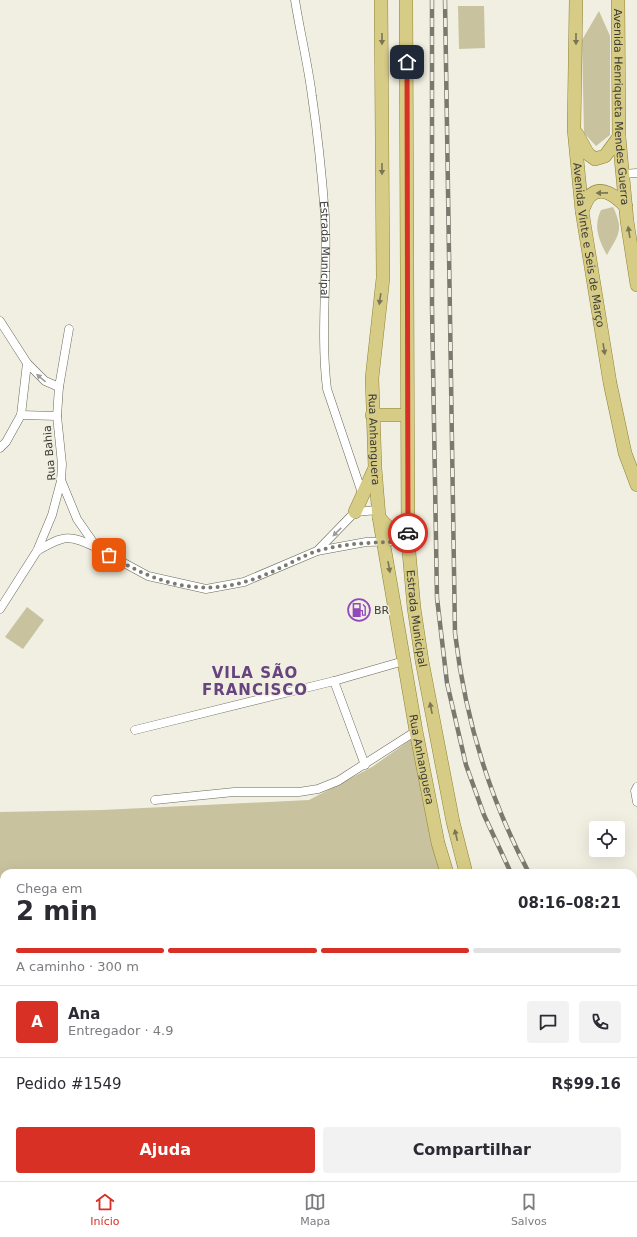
<!DOCTYPE html>
<html lang="pt">
<head>
<meta charset="utf-8">
<style>
	:root { --surface:#fff; --page:#f2f2f3; --text:#2b2b33; --muted:#7c7c81; --line:#e1e1e2; --accent:#d93025 }
	body { margin:0; font-family:"DejaVu Sans",sans-serif; background:var(--page); color:var(--text); height:100vh; display:flex; flex-direction:column; font-size:15px; white-space:nowrap }
	* { box-sizing:border-box; margin:0 }
	p { font-size:13px; color:var(--muted) }
	.icon { flex:none; width:22px; height:22px; fill:none; stroke:currentColor; stroke-width:2; stroke-linecap:round; stroke-linejoin:round }
	.map { position:relative; flex:1; overflow:hidden }
	.details { position:absolute; left:0px; top:869px; width:637px; height:312px; display:flex; flex-direction:column; background:var(--surface); border-radius:12px 12px 0 0; box-shadow:0 4px 16px #0002 }
	.details>* { flex:none }
	.buttons { position:absolute; left:589px; top:821px; display:grid; gap:8px }
	.buttons a { display:grid; place-items:center; width:36px; height:36px; border-radius:4px; background:var(--surface); box-shadow:0 4px 16px #0002; font-size:20px }
	.pin { position:absolute; display:grid; place-items:center; width:34px; height:34px; color:#fff; margin:-17px; border-radius:8px; box-shadow:0 2px 6px #0006 }
	.courier { position:absolute; display:grid; place-items:center; width:40px; height:40px; margin:-20px; border:3px solid #d93025; border-radius:50%; background:#fff; color:#222; box-shadow:0 1px 5px #0007 }
	.overview em { font-style:normal; font-weight:600 }
	.overview div { display:flex; flex-direction:column-reverse }
	.overview { display:flex; align-items:center; justify-content:space-between; height:68px; padding:0 16px }
	h1 { font-size:26px; font-weight:600; line-height:30px }
	.bar { display:grid; grid-template-columns:repeat(4,1fr); gap:6px 4px; align-content:center; height:48px; padding:0 16px }
	.bar i { height:5px; border-radius:3px; background:var(--line) }
	.bar .selected { background:var(--accent) }
	.bar p { grid-column:span 4 }
	.line { display:flex; align-items:center; gap:10px; padding:0 16px; border-top:1px solid var(--line) }
	.line div { flex:1 }
	.round { display:grid; place-items:center; flex:none; width:42px; height:42px; border-radius:4px; background:var(--page) }
	.action { display:flex; gap:8px; margin-top:auto; padding:8px 16px }
	.action a { flex:1; height:46px; border-radius:4px; background:var(--accent); color:#fff; font-size:16px; font-weight:600; line-height:46px; text-align:center }
	.action a+a { background:var(--page); color:var(--text) }
	.tabs { display:flex; justify-content:space-around; align-items:center; height:56px; border-top:1px solid var(--line); background:var(--surface); font-size:11px; color:var(--muted) }
	.tabs a { display:grid; justify-items:center; gap:2px }
	.tabs .selected { color:var(--accent) }
	.map>svg:first-child { display:block }
	.green { fill:#c8c29f }
	.lines { fill:none; stroke-linecap:round; stroke-linejoin:round }
	.street-casing { stroke:#69685b; stroke-width:9 }
	.primary-casing { stroke:#8f8334; stroke-width:14 }
	.street { stroke:#fff; stroke-width:8 }
	.primary { stroke:#d7cc85; stroke-width:13 }
	.rail-casing { stroke:#7a7970; stroke-width:4.5 }
	.rail { stroke:#f1efe1; stroke-width:3; stroke-dasharray:9; stroke-linecap:butt }
	.oneway { fill:#7a7555 }
	.oneway2 { fill:#9e9d9a }
	.done { stroke:#7b7a71; stroke-width:4; stroke-dasharray:0 7.2 }
	.route { stroke:#d93025; stroke-width:5 }
	.labels { text-anchor:middle; stroke-width:3; stroke-linejoin:round; paint-order:stroke }
	.street-label { font-size:11px; fill:#3c3b35; stroke:#f1efe1 }
	.poi-label { font-size:11px; fill:#3c3b35; stroke:#f1efe1; text-anchor:start }
	.district-label { font-size:15px; font-weight:bold; letter-spacing:1px; fill:#66447e; stroke:#f1efe1 }
</style>
</head>
<body>
<div class="map">
<svg width="637" height="1181" viewBox="0 0 637 1181">
	<rect width="100%" height="100%" fill="#f1efe1"/>
	<!-- green -->
	<g class="green">
		<polygon points="458,6 484,6 485,48 459,49"/>
		<polygon points="599,11 610,36 610,135 596,146 584,133 582,40"/>
		<path d="M613,207C624,230 619,234 607,255C599,240 593,227 601,210Z"/>
		<polygon points="27,607 44,620 23,649 5,637"/>
		<polygon points="413,738 443,873 4,873 4,1145 0,1145 0,812 102,810 309,800 372,767"/>
	</g>
	<g class="lines">
		<!-- street casing -->
		<g class="street-casing">
			<g id="street">
				<path id="s1" d="M295,0C300,32 308,64 312,96C318,136 322,176 325,216C328,274 320,332 327,389L363,496"/>
				<polyline points="623,174 637,173"/>
				<polyline points="0,321 27,363 21,415 6,442 0,448"/>
				<polyline points="69,329 59,387 57,416 62,464 61,480 77,519 93,542 102,551 148,576 206,589 244,582 317,551 366,542 408,541"/>
				<polyline points="27,363 45,381 59,387"/>
				<polyline points="21,415 57,416"/>
				<path d="M37,551C64,535 69,534 97,548"/>
				<polyline points="317,551 355,512 378,510"/>
				<polyline points="0,609 37,551 52,515 61,481"/>
				<polyline points="334,681 365,765"/>
				<polyline points="135,730 334,681 404,661"/>
				<polyline points="637,787 635,791 637,802"/>
				<polyline points="155,800 234,792 299,792 318,789 338,781 416,731"/>
			</g>
		</g>
		<!-- primary casing -->
		<g class="primary-casing">
			<g id="primary">
				<path id="s2" d="M381,0L383,278L372,378L375,468L379,517L416,731L438,843L447,873"/>
				<path id="s3" d="M406,0L408,541L414,608L422,661L453,822L466,873"/>
				<path id="s4" d="M576,0L574,129L582,211L610,383L625,453L637,485"/>
				<path id="s5" d="M618,0L619,137L627,221L637,285"/>
				<polyline points="577,134 588,154 595,159 605,156 619,137"/>
				<path d="M582,211C584,207 586,201 589,197C601,183 618,198 626,207"/>
				<polyline points="372,415 399,415"/>
				<polyline points="355,512 374,470"/>
				<path d="M379,517C387,528 394,532 408,530"/>
				<polyline points="633,1175 637,1181"/>
				<polyline points="597,1177 600,1181"/>
			</g>
		</g>
		<!-- street -->
		<use href="#street" class="street"/>
		<!-- primary -->
		<use href="#primary" class="primary"/>
		<!-- rail casing -->
		<g class="rail-casing">
			<g id="rail">
				<polyline points="432,0 432,307 437,598 447,683 466,765 484,815 511,873"/>
				<path d="M445,0L455,633C465,718 489,798 529,873"/>
				<polyline points="633,1050 637,1056"/>
				<polyline points="633,1117 637,1124"/>
			</g>
		</g>
		<!-- rail -->
		<use href="#rail" class="rail"/>
	</g>
	<!-- one-way arrows -->
	<defs><path id="oneway-solid" d="M-6-.8H1V-3.2L6.5 0L1 3.2V.8H-6Z"/></defs>
	<g class="oneway">
		<use href="#oneway-solid" transform="translate(382 39) rotate(90)"/>
		<use href="#oneway-solid" transform="translate(576 39) rotate(90)"/>
		<use href="#oneway-solid" transform="translate(382 169) rotate(90)"/>
		<use href="#oneway-solid" transform="translate(602 193) rotate(179)"/>
		<use href="#oneway-solid" transform="translate(629 232) rotate(-99)"/>
		<use href="#oneway-solid" transform="translate(380 299) rotate(98)"/>
		<use href="#oneway-solid" transform="translate(604 349) rotate(81)"/>
		<use href="#oneway-solid" transform="translate(389 567) rotate(80)"/>
		<use href="#oneway-solid" transform="translate(431 708) rotate(-101)"/>
		<use href="#oneway-solid" transform="translate(456 835) rotate(-103)"/>
	</g>
	<g class="oneway2">
		<use href="#oneway-solid" transform="translate(41 378) rotate(-140)"/>
		<use href="#oneway-solid" transform="translate(337 532) rotate(136)"/>
	</g>
	<g class="lines">
		<!-- done -->
		<path class="done" d="M109,555C159,585 205,599 262,576C280,569 300,557 317,551C347,542 378,543 408,541V533"/>
		<!-- route -->
		<polyline class="route" points="407,62 408,533"/>
	</g>
	<!-- icons -->
	<defs>
		<g id="fuel-ring" transform="scale(1.15)"><circle r="9.5" fill="#f1efe1" stroke="#9049bc" stroke-width="1.5"/><path d="M-5.5-6h7V0h2V4h1.3V-2.5L3-4.5l.8-.8L6-3V5H2.5V1h-1V6h-7ZM-4.2-4.7v3.2H.2V-4.7Z" fill="#9049bc"/></g>
	</defs>
	<g fill-rule="evenodd">
		<use href="#fuel-ring" x="359" y="610"/>
	</g>
	<g class="labels">
		<!-- street labels -->
		<g class="street-label">
			<text dy="4" stroke="none"><textPath href="#s5" startOffset="107">Avenida Henriqueta Mendes Guerra</textPath></text>
			<text dy="4" stroke="none"><textPath href="#s4" startOffset="246">Avenida Vinte e Seis de Março</textPath></text>
			<text dy="4" stroke="none"><textPath href="#s1" startOffset="252">Estrada Municipal</textPath></text>
			<text dy="4" stroke="none"><textPath href="#s2" startOffset="440">Rua Anhanguera</textPath></text>
			<text transform="translate(49 453) rotate(-95)" y="4">Rua Bahia</text>
			<text dy="4" stroke="none"><textPath href="#s3" startOffset="619">Estrada Municipal</textPath></text>
			<text dy="4" stroke="none"><textPath href="#s2" startOffset="764">Rua Anhanguera</textPath></text>
		</g>
		<!-- poi labels -->
		<g class="poi-label">
			<text x="374" y="614">BR</text>
		</g>
		<!-- district labels -->
		<g class="district-label">
			<text x="255" y="678">VILA SÃO<tspan x="255" dy="17">FRANCISCO</tspan></text>
		</g>
	</g>
</svg>
<div class="buttons">
<a><svg class="icon" aria-label="locate" viewBox="0 0 24 24"><circle cx="12" cy="12" r="6"/><path d="M12 2v4M12 18v4M2 12h4M18 12h4"/></svg></a>
</div>
<div class="pin" style="left:109px;top:555px;background:#ea580c"><svg class="icon" aria-label="bag" viewBox="0 0 24 24"><path d="M5 8h14l-1 12H6zM9 8a3 3 0 0 1 6 0"/></svg></div>
<div class="pin" style="left:407px;top:62px;background:#1f2937"><svg class="icon" aria-label="home" viewBox="0 0 24 24"><path d="M3 11l9-7 9 7M6 9v11h12V9"/></svg></div>
<div class="courier" style="left:408px;top:533px"><svg class="icon" aria-label="car" viewBox="0 0 24 24"><path d="M5 17H2v-5l4-1 3-4h7l3 4 3 1v5h-3M9 17h6M6 11h13"/><circle cx="7" cy="17" r="2"/><circle cx="17" cy="17" r="2"/></svg></div>
<section class="details">
<div class="overview"><div><h1>2 min</h1><p>Chega em</p></div><em>08:16–08:21</em></div>
<div class="bar"><i class="selected"></i><i class="selected"></i><i class="selected"></i><i></i><p>A caminho · 300 m</p></div>
<div class="line" style="height:72px"><b class="round" style="background:var(--accent);color:#fff">A</b><div><b>Ana</b><p>Entregador · 4.9</p></div><a class="round"><svg class="icon" aria-label="chat" viewBox="0 0 24 24"><path d="M4 5h16v11H9l-5 4z"/></svg></a><a class="round"><svg class="icon" aria-label="phone" viewBox="0 0 24 24"><path d="M5 4h4l2 5-3 2q2 4 5 5l2-3 5 2v4C11 20 4 13 5 4z"/></svg></a></div>
<div class="line" style="height:52px"><div>Pedido #1549</div><b>R$99.16</b></div>
<div class="action"><a>Ajuda</a><a>Compartilhar</a></div>
</section>
</div>
<nav class="tabs">
<a class="selected"><svg class="icon" aria-label="home" viewBox="0 0 24 24"><path d="M3 11l9-7 9 7M6 9v11h12V9"/></svg>Início</a>
<a><svg class="icon" aria-label="map" viewBox="0 0 24 24"><path d="M3 6l6-2 6 2 6-2v14l-6 2-6-2-6 2zM9 4v14M15 6v14"/></svg>Mapa</a>
<a><svg class="icon" aria-label="saved" viewBox="0 0 24 24"><path d="M7 4h10v16l-5-4-5 4z"/></svg>Salvos</a>
</nav>
</body>
</html>
